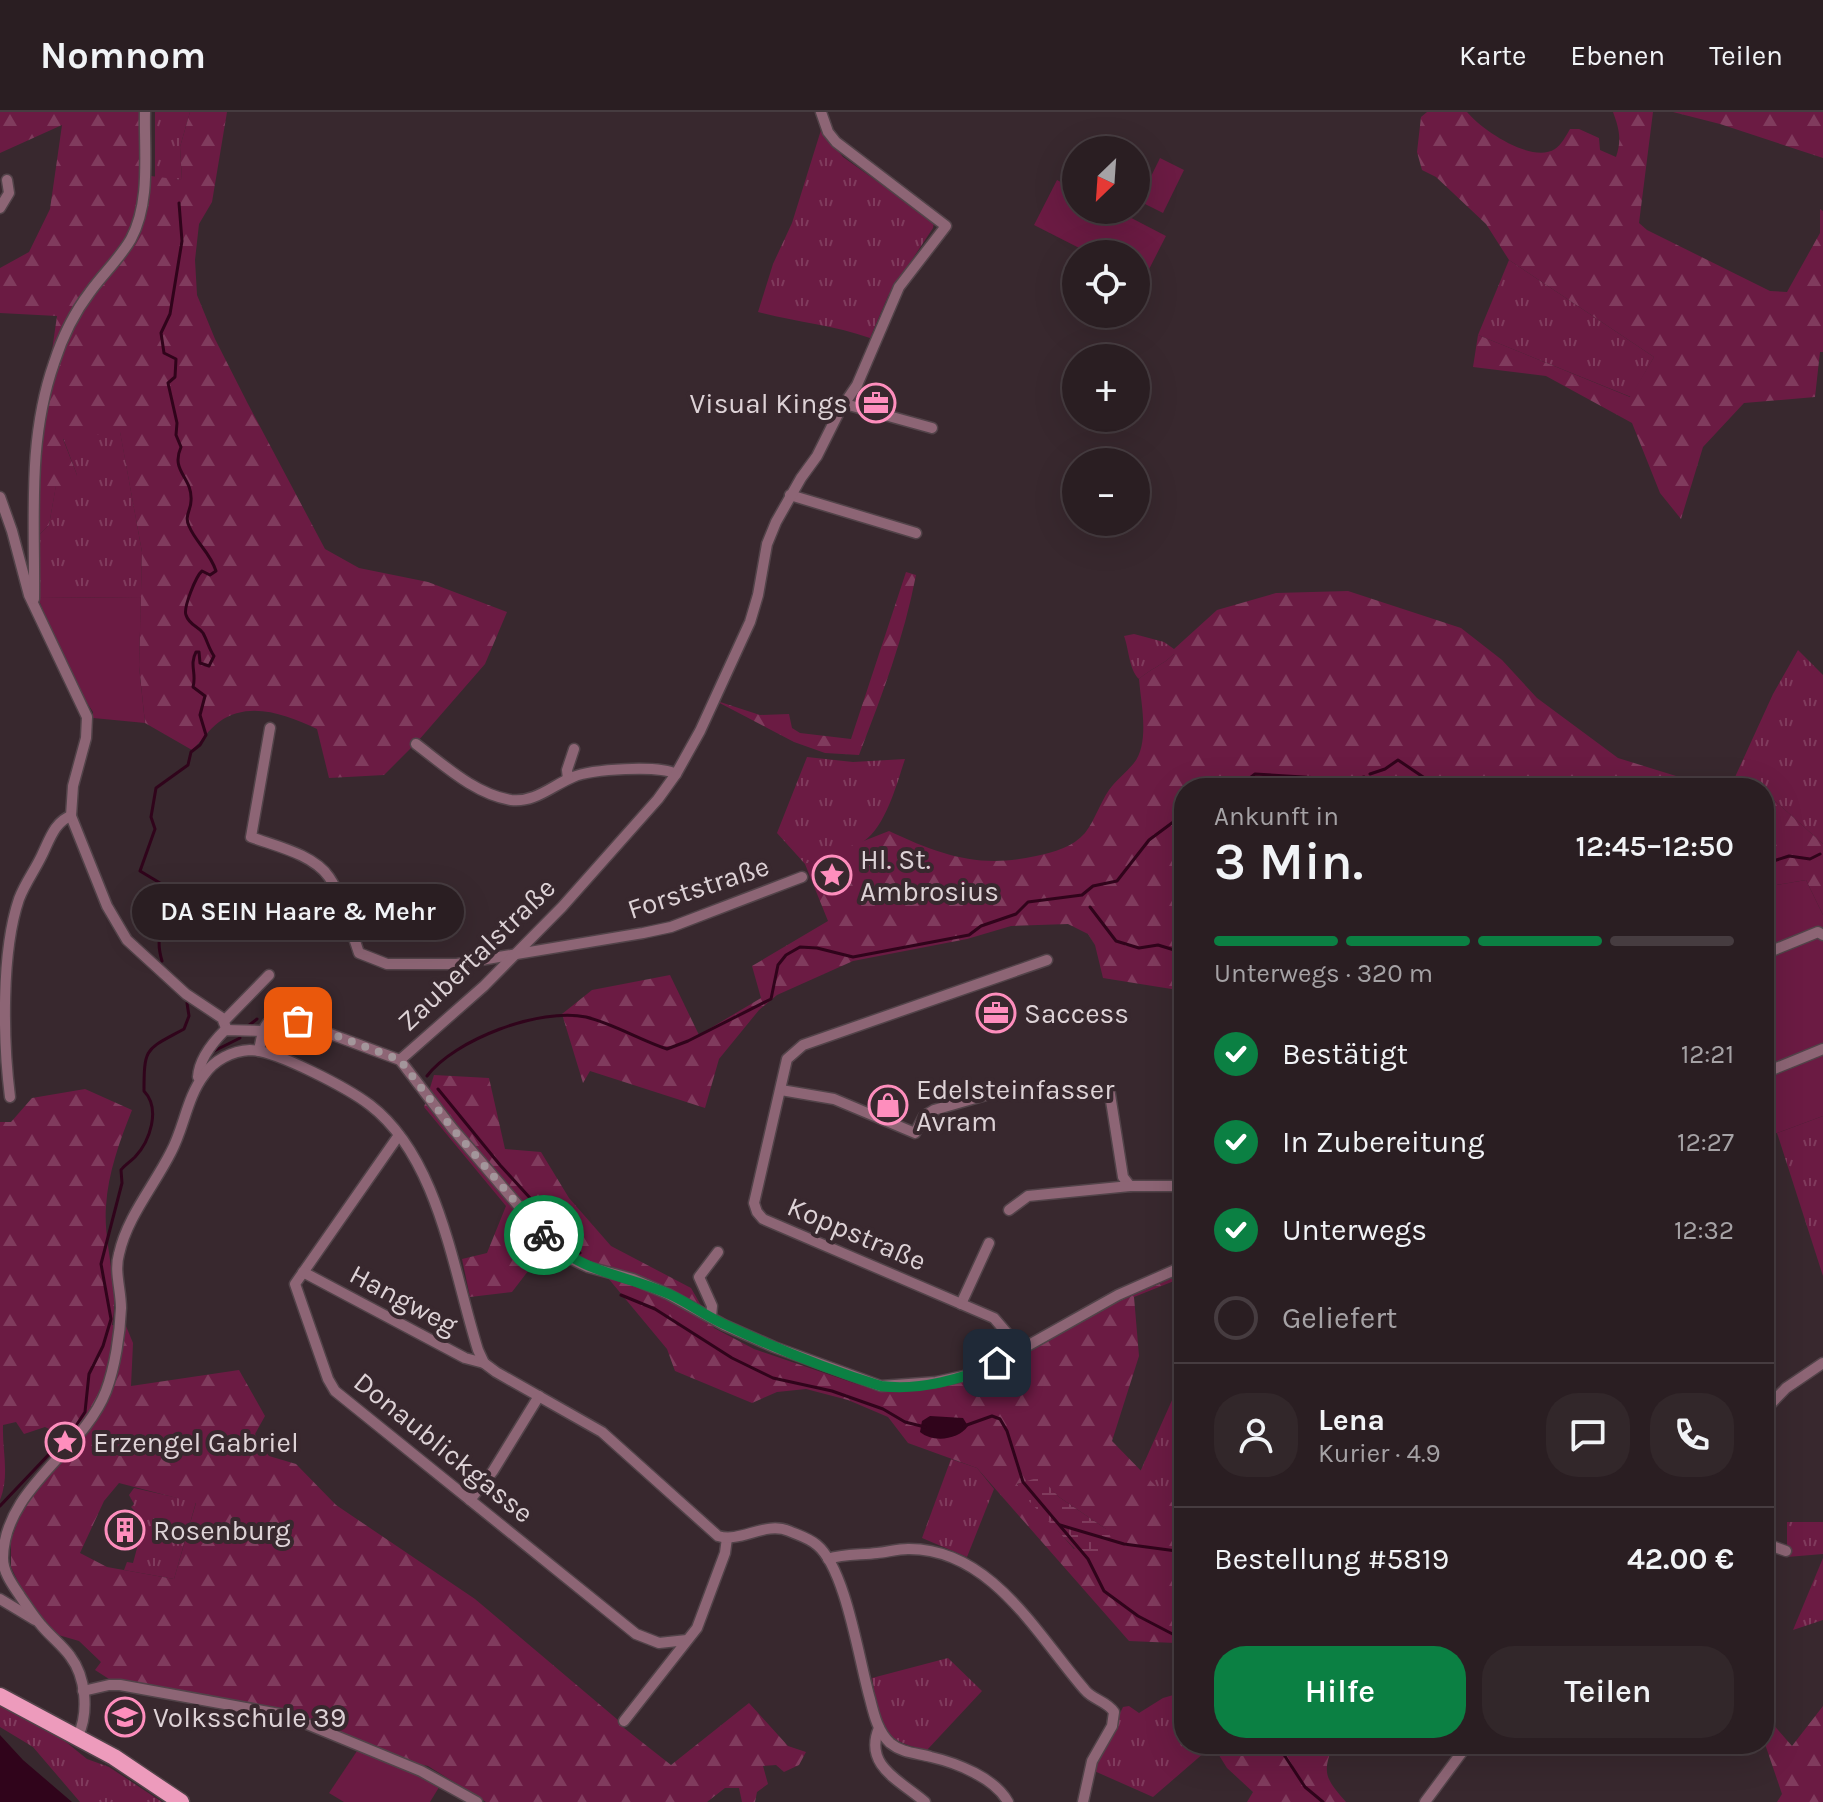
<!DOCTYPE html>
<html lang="de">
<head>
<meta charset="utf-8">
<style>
	:root { --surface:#2a1e22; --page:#32272a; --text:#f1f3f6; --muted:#a5a2a5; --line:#463c40; --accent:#0b8043 }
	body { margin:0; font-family:Karla,sans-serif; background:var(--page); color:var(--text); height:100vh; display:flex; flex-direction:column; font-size:30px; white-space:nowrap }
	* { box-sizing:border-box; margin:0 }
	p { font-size:26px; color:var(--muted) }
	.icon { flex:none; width:44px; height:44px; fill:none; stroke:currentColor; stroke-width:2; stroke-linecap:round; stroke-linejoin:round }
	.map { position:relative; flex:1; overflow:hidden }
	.panel { position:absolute; left:1174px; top:666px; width:600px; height:976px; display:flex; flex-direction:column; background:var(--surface); border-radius:32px; box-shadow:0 8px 32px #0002,0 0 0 2px var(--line) }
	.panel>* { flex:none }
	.needle { width:52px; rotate:205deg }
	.buttons { position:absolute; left:1062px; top:24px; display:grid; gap:16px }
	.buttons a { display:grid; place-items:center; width:88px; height:88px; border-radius:50%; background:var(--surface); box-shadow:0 8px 32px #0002,0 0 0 2px var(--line); font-size:40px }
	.pin { position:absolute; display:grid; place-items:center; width:68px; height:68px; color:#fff; margin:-34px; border-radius:16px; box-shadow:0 4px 12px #0006 }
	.courier { position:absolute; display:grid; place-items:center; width:80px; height:80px; margin:-40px; border:6px solid #0b8043; border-radius:50%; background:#fff; color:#222; box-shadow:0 2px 10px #0007 }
	.bubble { position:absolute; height:56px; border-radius:28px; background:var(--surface); box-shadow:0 8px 32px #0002,0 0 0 2px var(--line); font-size:26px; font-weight:600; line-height:56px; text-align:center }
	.headline em { font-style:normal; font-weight:600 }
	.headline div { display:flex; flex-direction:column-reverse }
	.headline { display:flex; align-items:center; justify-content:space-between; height:136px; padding:0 40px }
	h1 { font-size:52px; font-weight:600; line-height:60px }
	.bar { display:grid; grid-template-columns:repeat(4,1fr); gap:12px 8px; align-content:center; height:96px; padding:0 40px }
	.bar i { height:10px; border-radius:6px; background:var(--line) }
	.bar .on { background:var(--accent) }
	.bar p { grid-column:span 4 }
	.line { display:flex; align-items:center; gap:20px; padding:0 40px; border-top:2px solid var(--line) }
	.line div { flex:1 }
	.round { display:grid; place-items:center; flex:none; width:84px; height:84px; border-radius:32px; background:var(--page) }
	ol { padding:0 40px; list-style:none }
	li { display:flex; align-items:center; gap:24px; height:88px }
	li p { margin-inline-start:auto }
	li .icon { padding:8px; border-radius:50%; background:var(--accent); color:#fff; stroke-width:4 }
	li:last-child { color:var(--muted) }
	li i { width:44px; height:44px; border:4px solid var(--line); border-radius:50% }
	.cta { display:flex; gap:16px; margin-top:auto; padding:16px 40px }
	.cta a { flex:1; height:92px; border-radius:32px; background:var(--accent); color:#fff; font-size:32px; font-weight:600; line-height:92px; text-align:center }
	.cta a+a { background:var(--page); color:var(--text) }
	header { display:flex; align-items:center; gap:48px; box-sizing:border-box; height:112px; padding:0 40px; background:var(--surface); border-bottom:2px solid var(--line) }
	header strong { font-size:38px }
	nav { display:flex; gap:44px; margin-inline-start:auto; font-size:28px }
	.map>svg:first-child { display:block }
	.grass { fill:url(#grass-tufts) }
	.forest { fill:url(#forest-firs); fill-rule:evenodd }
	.wetland { fill:url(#wetland-marsh) }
	.green { fill:#6b1b43 }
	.water { fill:#30041b }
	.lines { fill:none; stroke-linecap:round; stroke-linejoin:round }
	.stream { stroke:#30041b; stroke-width:3 }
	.minor-casing { stroke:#524349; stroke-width:13 }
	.primary-casing { stroke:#524349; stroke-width:19 }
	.minor { stroke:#8d6575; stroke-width:10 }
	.primary { stroke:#ed9bbc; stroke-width:16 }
	.done { stroke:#a3969b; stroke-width:8; stroke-dasharray:0 14.4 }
	.route { stroke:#0b8043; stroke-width:10 }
	.labels { text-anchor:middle; stroke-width:8; stroke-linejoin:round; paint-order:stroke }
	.poi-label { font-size:28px; fill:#ddd2d6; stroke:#38282e; text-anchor:start }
	.street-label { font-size:28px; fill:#ddd2d6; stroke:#38282e }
</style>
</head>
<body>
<header>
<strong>Nomnom</strong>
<nav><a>Karte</a><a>Ebenen</a><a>Teilen</a></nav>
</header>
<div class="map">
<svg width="1823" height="1690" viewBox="0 0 1823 1690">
	<defs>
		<pattern id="grass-tufts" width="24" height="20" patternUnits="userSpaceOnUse" patternTransform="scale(2)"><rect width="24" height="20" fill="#6b1b43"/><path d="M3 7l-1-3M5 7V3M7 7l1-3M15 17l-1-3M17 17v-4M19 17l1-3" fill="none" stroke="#803b5d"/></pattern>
		<pattern id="forest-firs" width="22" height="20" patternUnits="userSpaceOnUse" patternTransform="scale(2)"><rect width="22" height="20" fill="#6b1b43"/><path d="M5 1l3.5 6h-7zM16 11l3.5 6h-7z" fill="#803b5d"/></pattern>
		<pattern id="wetland-marsh" width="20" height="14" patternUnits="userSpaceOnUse" patternTransform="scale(2)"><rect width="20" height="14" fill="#6b1b43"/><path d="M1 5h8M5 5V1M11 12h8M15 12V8" fill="none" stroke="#803b5d"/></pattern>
	</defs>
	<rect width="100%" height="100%" fill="#38282e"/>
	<!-- grass -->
	<g class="grass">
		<polygon points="155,0 190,0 180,35 182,68 155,66"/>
		<path d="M821,18L843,45L934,110L933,116L888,184L870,226C833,213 796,210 758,200L773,152L792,111Z"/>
		<polygon points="1509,148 1654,245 1631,285 1478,223"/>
		<polygon points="120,319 142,440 141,485 38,486 36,426 49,413 56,373 77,363 63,326"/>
		<path d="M1134,522L1164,530L1174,537V542C1163,553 1150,557 1139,567C1129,558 1129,537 1124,524Z"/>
		<polygon points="1798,538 1823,563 1823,732 1774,688 1764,685 1764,676 1730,676 1773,582"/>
		<path d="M807,645L853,650L905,647C897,671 886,714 864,729C847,740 823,745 805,752L777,721Z"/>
		<polygon points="1823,1004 1823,1164 1777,1021"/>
		<polygon points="1184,1249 1184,1403 1140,1360 1177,1277"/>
		<polygon points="951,1347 977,1356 994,1377 967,1445 922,1426"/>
		<polygon points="134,1376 196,1390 174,1467 124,1458 127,1450 133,1451 143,1414 143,1408 131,1395 134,1392 129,1383"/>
		<polygon points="1787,1410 1823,1410 1823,1442 1787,1445"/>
		<polygon points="1823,1446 1823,1508 1793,1518"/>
		<path d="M948,1546L982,1579L927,1638C876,1627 881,1613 872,1566Z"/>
		<polygon points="1184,1580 1184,1632 1212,1632 1212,1634 1153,1685 1092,1658 1123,1595 1129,1594 1139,1601 1163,1586"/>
		<polygon points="0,1592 56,1622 87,1647 109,1655 162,1690 80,1690 33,1635 0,1615"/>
	</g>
	<!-- forest -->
	<g class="forest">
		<path d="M0,0H142L143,63L182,68L180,35L190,0H227L212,90L199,112L195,148L197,183L215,227L248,292L325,437L359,456L428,470L507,500L485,552L418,629L384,663L329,666L317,617C286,603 250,588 219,610C209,617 201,630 192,638L145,611L139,554L142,440L120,320L63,327L77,363L71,377L56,374L49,413L36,426L39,329L57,204L0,201V156L29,140L50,97L62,13L0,41Z"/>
		<path d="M1427,0H1467C1482,18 1532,52 1555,37C1561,33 1566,24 1570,17H1579L1599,26L1600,38L1616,45C1622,28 1619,16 1613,0H1653L1639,111L1647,118L1770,179L1787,180L1820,121V97L1823,99V240H1820L1815,285L1744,291L1703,335L1681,407L1660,381L1632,311L1546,264L1473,255L1478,223L1630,285L1654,245L1509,148L1486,112L1436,65L1422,58L1417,40L1421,5Z"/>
		<polygon points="1673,0 1823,0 1823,46 1720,12"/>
		<path d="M906,460L916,463C904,526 882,583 859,643L825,641L794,630L714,588L760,603L789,602L792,616L800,621L851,627Z"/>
		<path d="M1348,479L1461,516L1502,548L1537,586L1618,646L1705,673L1730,676H1184V879L1103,866L1095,833L1088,822L1068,812L1011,814L967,827L853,849L777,883L759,898L719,947L705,996L590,959L583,971L562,902L592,878L670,863L699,923L761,886L752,854L828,809L805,752L889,719C940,743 980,757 1036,744C1054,740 1073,735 1085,721C1095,708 1100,691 1109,678C1116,668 1126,661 1134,651C1150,630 1141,592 1139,567C1150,557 1163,553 1174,542V537L1217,498L1276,481Z"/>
		<polygon points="1764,685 1774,688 1823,732 1823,803 1806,768 1764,775"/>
		<path d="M434,963L489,966L505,1037L541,1040L569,1086L611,1134L691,1176L714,1216L754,1237L871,1277L880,1279L913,1277L956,1271L1097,1199L1184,1161V1182L1179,1167L1134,1185L1139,1244L1112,1329L1184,1403V1552L1176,1531L1129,1529L977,1356L908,1331L888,1305L848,1288L806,1277L777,1280L752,1291L675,1259L667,1237L598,1154L574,1142L548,1133L512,1180L470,1185L462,1147L487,1141L506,1094L424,995ZM1040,1366L1059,1385L1106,1417L1074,1437L1017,1372Z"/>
		<path d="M85,977L132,998C120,1028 108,1061 106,1094C103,1133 120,1174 112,1213L126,1214L133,1231L131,1274L239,1258L265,1304L255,1322L269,1344L296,1352L336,1393L475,1487L618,1608L624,1616L671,1653L749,1591L788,1634L806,1640L799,1653L784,1660L776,1653L763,1654L768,1672L757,1680L755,1690H742L739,1676H725L707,1690H486L428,1654L409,1650L321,1615L293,1598L109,1567L95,1558L101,1550L79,1529L55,1522L22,1478L11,1455V1428L20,1404L31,1386L69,1341C66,1326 58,1321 45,1315L24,1322L16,1310L3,1313C2,1339 10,1363 0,1388V1010H11L32,986ZM119,1371L196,1391L174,1467L107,1455L80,1441L104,1389Z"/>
		<polygon points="1823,1594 1823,1690 1777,1690 1782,1682 1764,1629 1764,1602 1792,1634"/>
		<path d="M1212,1632H1334C1321,1661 1326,1667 1346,1690H1247L1253,1680L1227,1656Z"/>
	</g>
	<!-- wetland -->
	<polygon class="wetland" points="1040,1365 1059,1385 1106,1417 1113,1429 1088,1447 1075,1437 1026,1386 1017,1372"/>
	<!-- green -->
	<g class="green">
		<polygon points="1160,46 1184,58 1163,101 1139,89"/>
		<polygon points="1057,68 1076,78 1076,98 1116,98 1166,124 1143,169 1136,165 1136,142 1091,142 1034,113"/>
		<polygon points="141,485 139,554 145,611 93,606 93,600 71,566 38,486"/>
		<polygon points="1806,768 1823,803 1823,1004 1777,1021 1764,1023 1764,775"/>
		<polygon points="357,1639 441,1672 430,1690 344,1690 329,1681"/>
	</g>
	<!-- water -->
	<g class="water">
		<path d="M930,1304L963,1306L968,1314C958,1328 933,1331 920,1320L922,1309Z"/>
		<polygon points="0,1623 23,1648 72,1690 0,1690"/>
	</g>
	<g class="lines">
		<!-- stream -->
		<g class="stream">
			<polyline points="1370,662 1385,657 1398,648 1435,673 1448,676"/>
			<polyline points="1237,676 1255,662 1353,668 1364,665"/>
			<polyline points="1764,752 1789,744 1810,747 1820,742"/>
			<polyline points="1090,795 1116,829 1139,836 1158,833 1184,841"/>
			<path d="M162,849C157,832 158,822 168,809L165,791L169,780L165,774L140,759L155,717L151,705L156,676L188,653L191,640L200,633L206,623L200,603L205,584L193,575C197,562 189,553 196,540H199L200,551L209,554L214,544C209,537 207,528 203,521C198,514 189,513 186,503C183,496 196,464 202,459L210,463L216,459C210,440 196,431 189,414C184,404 191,398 191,389C193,365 170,360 181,335L176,323L177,311L168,271L175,265L176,247L164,241L161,221L170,202L182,129L179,91"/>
			<polyline points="248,914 257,907"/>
			<polyline points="214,939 240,926"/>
			<path d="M427,964C454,928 540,895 586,905C614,912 640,928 667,937L688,929L771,887L778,853L786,843L800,835L817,836L853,845L969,823L981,814L1016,802L1028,790L1082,783L1093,774L1117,769L1149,728L1184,702"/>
			<polyline points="438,977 500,1053 580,1141"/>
			<polyline points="621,1183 655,1197 732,1246 773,1266 832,1279 883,1297 905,1310 925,1315"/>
			<polyline points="964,1314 992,1304 1000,1307 1007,1319 1023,1370 1088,1447 1104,1479 1138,1504 1184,1528"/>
			<path d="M0,1394L53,1338L70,1323L85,1300L89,1262L103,1234L111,1207L101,1152L122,1071L121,1058C125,1053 130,1050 135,1045C150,1029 161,997 144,979C144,934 146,938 184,917L189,904L187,891"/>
			<polyline points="1060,1413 1124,1432 1184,1440"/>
			<polyline points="1277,1632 1305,1675 1323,1690"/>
		</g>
		<!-- minor casing -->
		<g class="minor-casing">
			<g id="minor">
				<polyline points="0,96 9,81 7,68"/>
				<polyline points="845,292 932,316"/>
				<polyline points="790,383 916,421"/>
				<polyline points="0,385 12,419 29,483 87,605 86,626 73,674 71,704 107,794 127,828 186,882 222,906 227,918"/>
				<path d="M34,487C35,407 27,328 54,251C62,226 74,201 90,180C103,162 120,146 131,127C151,89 144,41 145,0"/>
				<path d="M270,616L251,725C275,734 313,742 329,765C341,782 352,821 359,841L387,852H457L643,821L671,815L802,765"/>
				<path d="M416,632C445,654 475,682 511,688C535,691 553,673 573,665C592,657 659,653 676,662"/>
				<polyline points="568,667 567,658 574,637"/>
				<polyline points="1764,842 1818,820 1823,823"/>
				<polyline points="224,909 269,863"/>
				<path d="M259,939C262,923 263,906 282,904L400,948L452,1016L535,1113L569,1146L588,1155L633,1167L668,1182L724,1213L774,1235L881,1274L936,1270L973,1262L997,1251L1118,1183L1184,1154"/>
				<polyline points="400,948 484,874 562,795 658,687 676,662 700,619 750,510 758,483 767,432 776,410 801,366 817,344 840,298 857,273 899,175 946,114 836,30 828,20 821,0"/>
				<polyline points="1764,961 1823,937"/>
				<path d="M198,965C199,948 213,930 225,918L263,919"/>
				<polyline points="1109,976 1123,1065 1130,1074"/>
				<polyline points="781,978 834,987 915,1021 924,1004 934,998 993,981"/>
				<path d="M10,985C3,929 1,840 19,787C25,771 35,758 42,743C49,729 55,709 71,704"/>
				<polyline points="399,1023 295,1172 328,1267 335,1279 636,1522 659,1531 687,1528"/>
				<polyline points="1009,1098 1028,1084 1130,1074 1175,1074 1181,1079 1184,1137"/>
				<polyline points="303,1160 465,1246 484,1251"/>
				<polyline points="961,1192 989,1131"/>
				<polyline points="711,1205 712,1194 699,1165 718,1140"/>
				<polyline points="1010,1244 1006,1220 994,1206 763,1107 757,1100 754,1091 787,947 803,933 1047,848"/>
				<polyline points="1764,1299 1786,1276 1823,1251"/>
				<polyline points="470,1388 493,1359 539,1284"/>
				<polyline points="1764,1431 1786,1439"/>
				<path d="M828,1447C842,1442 862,1443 877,1441C887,1440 898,1437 908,1437C991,1436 1038,1524 1085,1578C1093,1588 1107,1589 1114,1600L1112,1614L1092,1649L1083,1690"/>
				<polyline points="0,1487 35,1508"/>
				<polyline points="83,1579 109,1573 120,1573 285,1603 421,1659 477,1690"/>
				<polyline points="624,1609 697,1516 725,1441 727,1426"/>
				<path d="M879,1616C863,1654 901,1669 925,1690"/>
				<path d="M78,1624C89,1600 86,1565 70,1544C62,1533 50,1524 41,1513C33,1504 27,1494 20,1484C12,1472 3,1460 3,1446C4,1376 83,1339 106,1279C115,1255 120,1222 121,1196C121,1178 114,1159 119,1142C127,1105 154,1074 171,1040C184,1016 187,985 204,963C214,948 232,939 250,938C276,938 349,977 370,993C439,1046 453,1159 478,1238L484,1251L496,1260L602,1320L718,1424C741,1431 765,1409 789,1419C798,1423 809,1426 817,1433C846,1457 859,1549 870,1587C874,1603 878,1620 890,1631C902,1641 917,1641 931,1645C957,1651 995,1666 1008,1690"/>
				<polyline points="1425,1690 1468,1632"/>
			</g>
		</g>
		<!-- primary casing -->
		<g class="primary-casing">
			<polyline id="primary" points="0,1584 114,1645 181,1690"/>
		</g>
		<!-- minor -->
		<use href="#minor" class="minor"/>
		<!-- primary -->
		<use href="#primary" class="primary"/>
	</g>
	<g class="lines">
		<!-- done -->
		<polyline class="done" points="298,909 400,948 452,1016 544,1123"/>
		<!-- route -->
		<path class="route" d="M544,1123C582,1162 621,1161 669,1182C689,1191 707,1205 728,1214C777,1237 829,1258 881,1274C920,1279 963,1267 997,1251"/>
	</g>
	<!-- icons -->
	<defs>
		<g id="office-ring" transform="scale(2)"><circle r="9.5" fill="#38282e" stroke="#fe8ebd" stroke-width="1.5"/><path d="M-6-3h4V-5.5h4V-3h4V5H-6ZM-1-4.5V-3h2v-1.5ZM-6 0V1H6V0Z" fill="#fe8ebd"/></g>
		<g id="sight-ring" transform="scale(2)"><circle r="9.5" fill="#38282e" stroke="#fe8ebd" stroke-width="1.5"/><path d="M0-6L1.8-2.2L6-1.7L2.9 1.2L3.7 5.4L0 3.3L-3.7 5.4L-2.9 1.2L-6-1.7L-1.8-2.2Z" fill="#fe8ebd"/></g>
		<g id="shop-ring" transform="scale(2)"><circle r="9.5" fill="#38282e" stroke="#fe8ebd" stroke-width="1.5"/><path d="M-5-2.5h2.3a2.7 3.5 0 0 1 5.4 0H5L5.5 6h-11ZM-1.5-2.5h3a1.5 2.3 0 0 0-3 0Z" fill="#fe8ebd"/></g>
		<g id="building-ring" transform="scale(2)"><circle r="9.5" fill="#38282e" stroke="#fe8ebd" stroke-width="1.5"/><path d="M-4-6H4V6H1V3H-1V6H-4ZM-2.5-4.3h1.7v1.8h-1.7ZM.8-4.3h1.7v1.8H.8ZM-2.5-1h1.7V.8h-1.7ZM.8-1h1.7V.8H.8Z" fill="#fe8ebd"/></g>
		<g id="school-ring" transform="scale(2)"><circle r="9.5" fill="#38282e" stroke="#fe8ebd" stroke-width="1.5"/><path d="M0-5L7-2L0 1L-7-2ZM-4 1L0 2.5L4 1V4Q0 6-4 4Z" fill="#fe8ebd"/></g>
	</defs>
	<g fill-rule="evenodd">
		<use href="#office-ring" x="876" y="291"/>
		<use href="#sight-ring" x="832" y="763"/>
		<use href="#office-ring" x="996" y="901"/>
		<use href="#shop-ring" x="888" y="993"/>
		<use href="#sight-ring" x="65" y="1330"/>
		<use href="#building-ring" x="125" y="1418"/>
		<use href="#school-ring" x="125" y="1605"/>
	</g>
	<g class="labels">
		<!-- poi labels -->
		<g class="poi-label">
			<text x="848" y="301" text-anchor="end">Visual Kings</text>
			<text x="860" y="757">Hl. St.<tspan x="860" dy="32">Ambrosius</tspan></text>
			<text x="1024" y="911">Saccess</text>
			<text x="916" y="987">Edelsteinfasser<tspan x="916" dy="32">Avram</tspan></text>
			<text x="93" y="1340">Erzengel Gabriel</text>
			<text x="153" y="1428">Rosenburg</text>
			<text x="153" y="1615">Volksschule 39</text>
		</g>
		<!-- street labels -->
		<g class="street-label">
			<text transform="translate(698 775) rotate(-18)" y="10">Forststraße</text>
			<text transform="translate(476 842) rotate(-44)" y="10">Zaubertalstraße</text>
			<text transform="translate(857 1121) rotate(23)" y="10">Koppstraße</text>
			<text transform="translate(404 1187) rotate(28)" y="10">Hangweg</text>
			<text transform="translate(444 1335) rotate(39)" y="10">Donaublickgasse</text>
		</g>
	</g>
</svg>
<div class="buttons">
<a><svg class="needle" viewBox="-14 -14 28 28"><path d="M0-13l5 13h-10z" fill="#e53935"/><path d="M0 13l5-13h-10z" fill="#a5a2a5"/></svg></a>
<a><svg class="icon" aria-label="locate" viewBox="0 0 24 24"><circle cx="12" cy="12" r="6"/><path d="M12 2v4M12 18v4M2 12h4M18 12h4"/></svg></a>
<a>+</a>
<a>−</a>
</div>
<div class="pin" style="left:298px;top:909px;background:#ea580c"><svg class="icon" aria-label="bag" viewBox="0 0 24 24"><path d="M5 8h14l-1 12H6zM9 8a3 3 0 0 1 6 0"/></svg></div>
<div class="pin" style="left:997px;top:1251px;background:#1f2937"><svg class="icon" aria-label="home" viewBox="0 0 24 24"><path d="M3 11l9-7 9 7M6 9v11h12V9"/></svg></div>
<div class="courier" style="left:544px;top:1123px"><svg class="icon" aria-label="bike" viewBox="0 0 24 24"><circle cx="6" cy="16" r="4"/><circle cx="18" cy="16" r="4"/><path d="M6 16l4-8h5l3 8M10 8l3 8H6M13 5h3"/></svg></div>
<div class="bubble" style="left:132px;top:772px;width:332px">DA SEIN Haare &amp; Mehr</div>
<section class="panel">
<div class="headline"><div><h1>3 Min.</h1><p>Ankunft in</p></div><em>12:45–12:50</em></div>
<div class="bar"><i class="on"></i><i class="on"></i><i class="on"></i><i></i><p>Unterwegs · 320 m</p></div>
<ol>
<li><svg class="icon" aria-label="check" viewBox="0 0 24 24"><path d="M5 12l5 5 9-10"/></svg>Bestätigt<p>12:21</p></li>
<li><svg class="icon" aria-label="check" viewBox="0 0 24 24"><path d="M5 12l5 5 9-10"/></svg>In Zubereitung<p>12:27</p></li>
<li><svg class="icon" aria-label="check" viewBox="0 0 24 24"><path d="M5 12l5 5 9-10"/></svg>Unterwegs<p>12:32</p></li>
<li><i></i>Geliefert</li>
</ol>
<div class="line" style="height:144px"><a class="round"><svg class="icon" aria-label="person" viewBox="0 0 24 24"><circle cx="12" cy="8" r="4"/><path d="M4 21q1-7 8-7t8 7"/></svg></a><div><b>Lena</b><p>Kurier · 4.9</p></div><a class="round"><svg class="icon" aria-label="chat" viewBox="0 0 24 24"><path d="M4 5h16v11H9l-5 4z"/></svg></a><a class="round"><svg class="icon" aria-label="phone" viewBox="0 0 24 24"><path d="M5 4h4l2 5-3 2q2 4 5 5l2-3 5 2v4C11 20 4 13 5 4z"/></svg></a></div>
<div class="line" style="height:104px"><div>Bestellung #5819</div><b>42.00 €</b></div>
<div class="cta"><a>Hilfe</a><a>Teilen</a></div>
</section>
</div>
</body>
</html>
